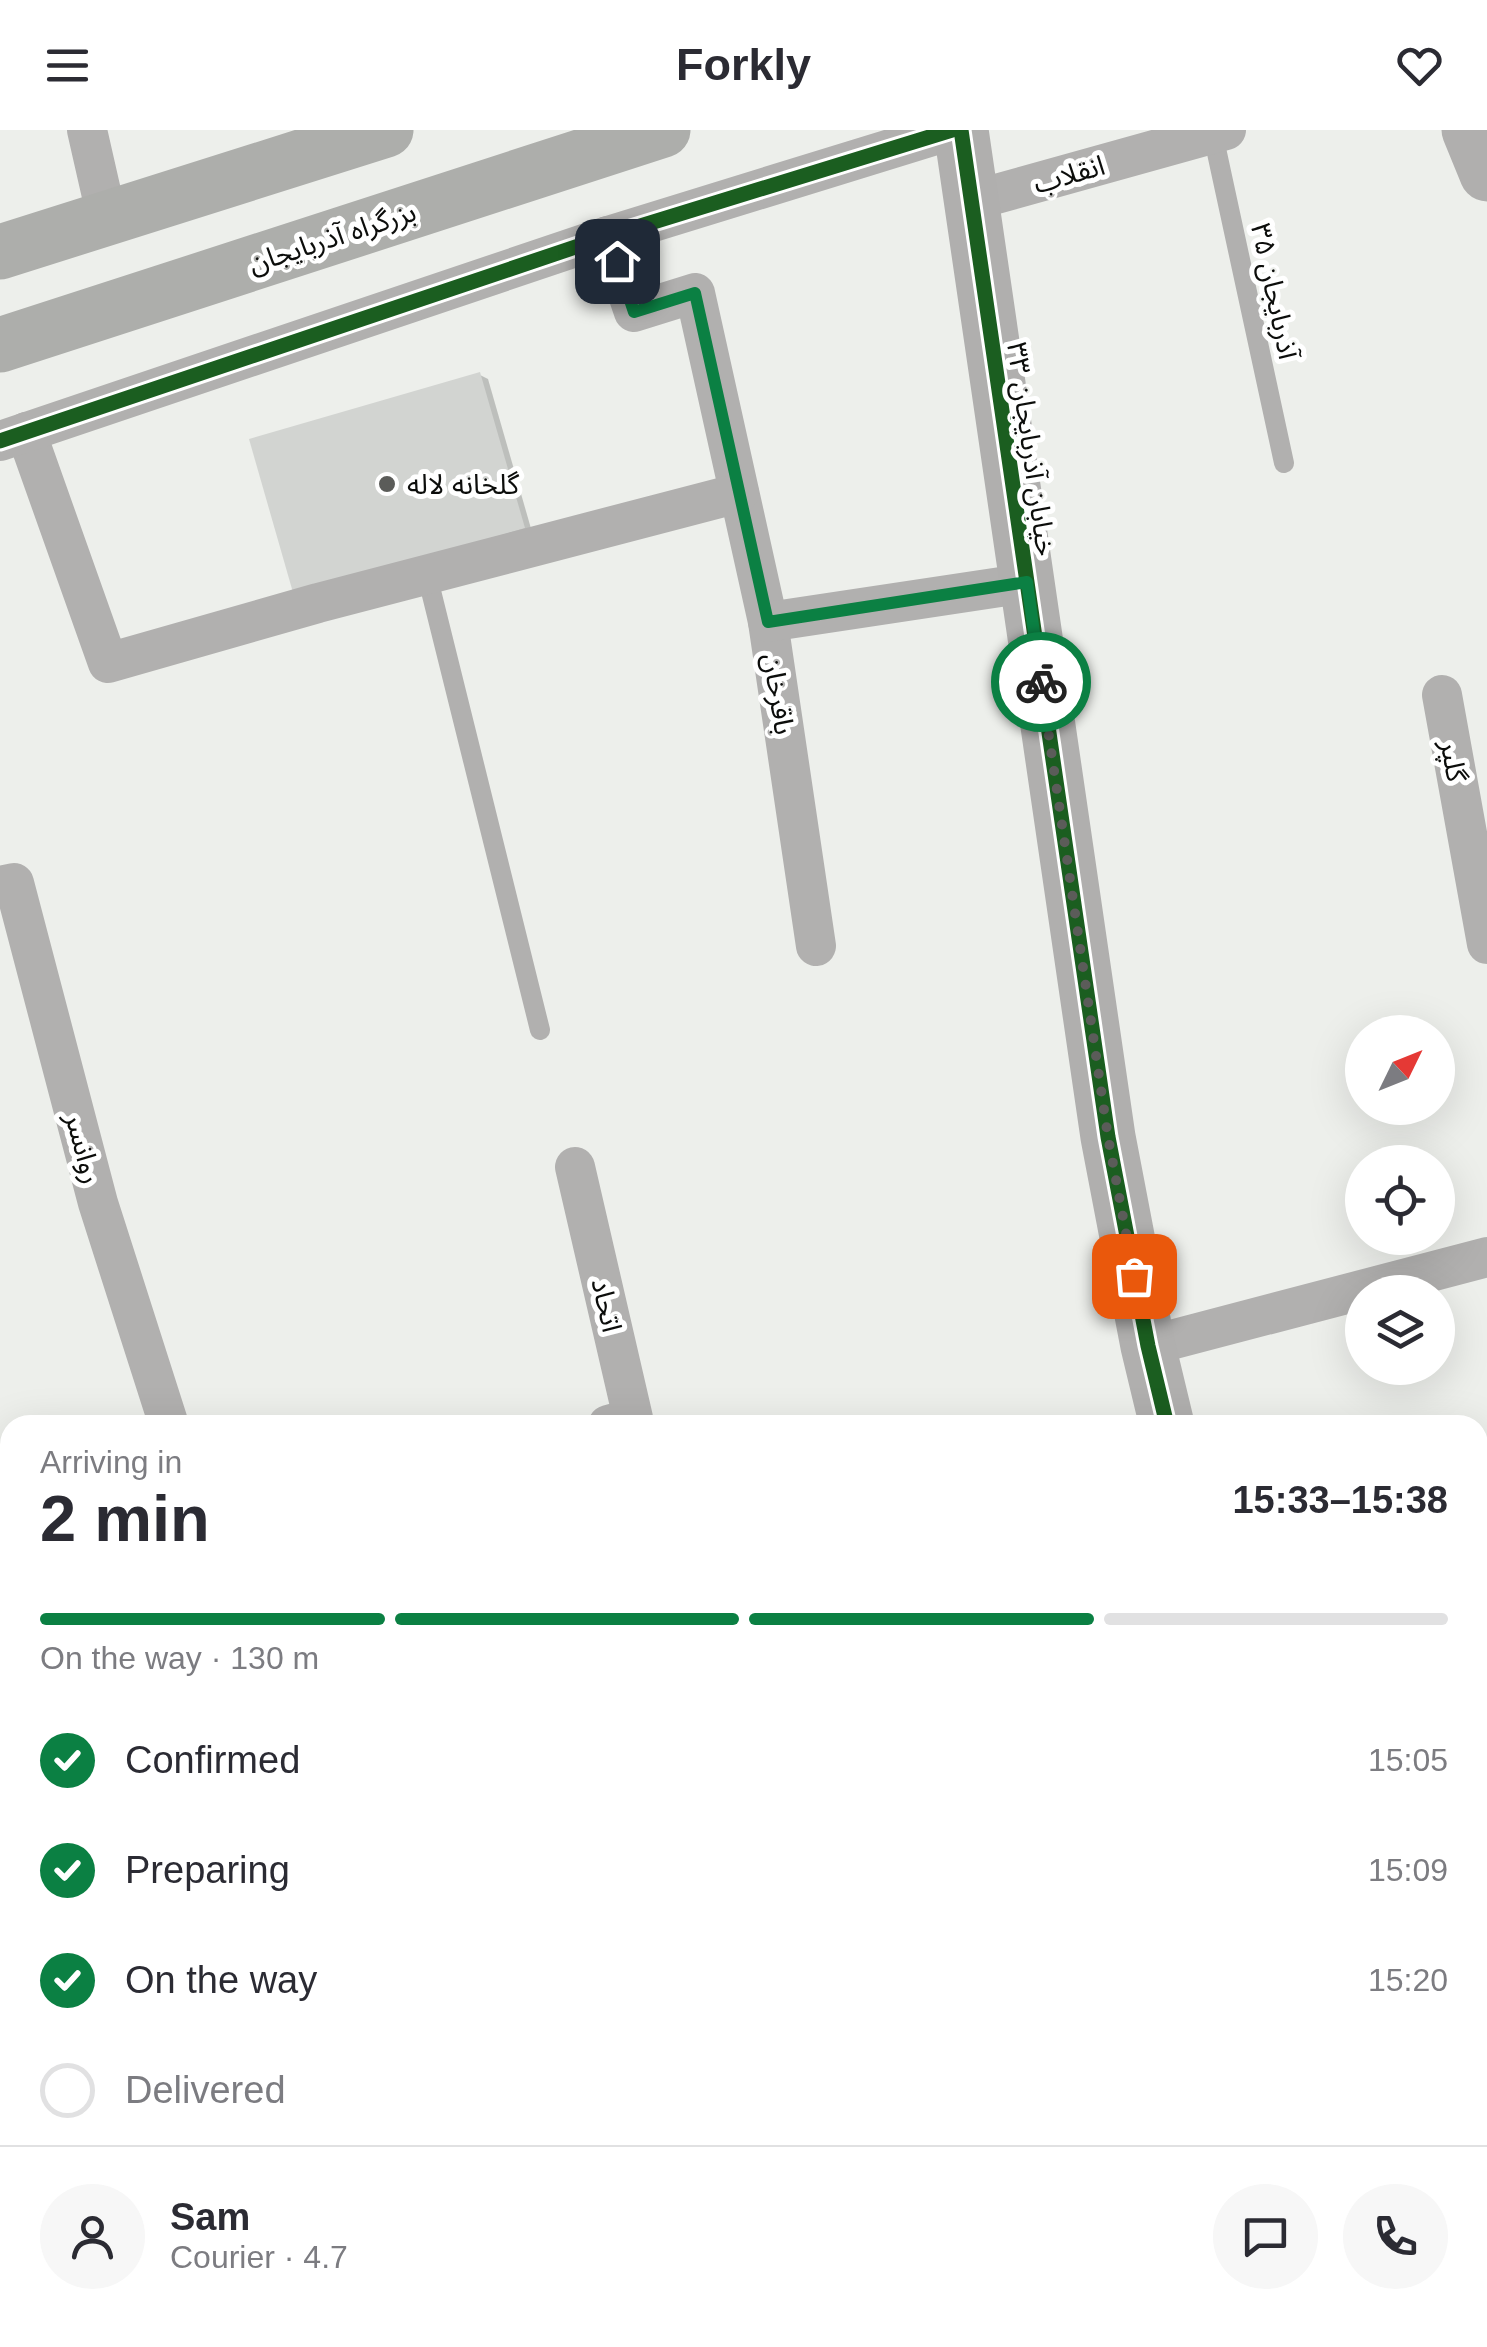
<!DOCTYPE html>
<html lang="en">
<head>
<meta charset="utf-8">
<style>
	:root { --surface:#fff; --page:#f7f7f7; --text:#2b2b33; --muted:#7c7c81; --line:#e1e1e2; --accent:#0b8043 }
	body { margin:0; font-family:Helvetica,"Noto Sans Arabic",sans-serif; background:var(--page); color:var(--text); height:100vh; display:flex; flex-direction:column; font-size:38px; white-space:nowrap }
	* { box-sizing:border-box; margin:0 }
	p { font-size:32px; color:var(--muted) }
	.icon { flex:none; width:55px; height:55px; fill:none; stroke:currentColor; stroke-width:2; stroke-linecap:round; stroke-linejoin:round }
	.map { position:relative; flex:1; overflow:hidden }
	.panel { position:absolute; left:0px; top:1285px; width:1488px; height:932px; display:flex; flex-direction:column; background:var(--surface); border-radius:30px 30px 0 0; box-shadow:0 10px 40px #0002 }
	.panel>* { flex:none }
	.needle { width:65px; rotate:47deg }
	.buttons { position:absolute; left:1345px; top:885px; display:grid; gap:20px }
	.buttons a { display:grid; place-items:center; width:110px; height:110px; border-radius:50%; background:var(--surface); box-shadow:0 10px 40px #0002; font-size:50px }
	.pin { position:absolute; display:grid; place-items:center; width:85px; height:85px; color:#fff; margin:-42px; border-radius:20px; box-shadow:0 5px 15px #0006 }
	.courier { position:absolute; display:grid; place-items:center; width:100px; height:100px; margin:-50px; border:8px solid #0b8043; border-radius:50%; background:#fff; color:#222; box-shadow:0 2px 12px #0007 }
	.summary em { font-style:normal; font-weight:700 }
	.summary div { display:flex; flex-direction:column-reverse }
	.summary { display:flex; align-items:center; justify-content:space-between; height:170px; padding:0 40px }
	h1 { font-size:65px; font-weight:700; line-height:75px }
	.bar { display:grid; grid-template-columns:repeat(4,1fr); gap:15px 10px; align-content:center; height:120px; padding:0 40px }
	.bar i { height:12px; border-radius:8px; background:var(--line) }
	.bar .current { background:var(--accent) }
	.bar p { grid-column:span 4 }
	.line { display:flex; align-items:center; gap:25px; padding:0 40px; border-top:2px solid var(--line) }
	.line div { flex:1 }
	.round { display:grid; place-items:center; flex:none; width:105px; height:105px; border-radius:52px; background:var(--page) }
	ol { padding:0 40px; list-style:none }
	li { display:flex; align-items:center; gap:30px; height:110px }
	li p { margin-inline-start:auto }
	li .icon { padding:10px; border-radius:50%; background:var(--accent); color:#fff; stroke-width:4 }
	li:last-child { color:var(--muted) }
	li i { width:55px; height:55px; border:5px solid var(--line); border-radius:50% }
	header { display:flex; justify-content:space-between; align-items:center; height:130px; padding:0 40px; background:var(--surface); font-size:45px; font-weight:700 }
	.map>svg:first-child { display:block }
	.shadow { fill:#0003 }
	.building { fill:#d2d4d1 }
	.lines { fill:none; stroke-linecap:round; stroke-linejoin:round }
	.lane { stroke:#b1b0af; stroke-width:20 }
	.street { stroke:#b1b0af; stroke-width:40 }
	.secondary { stroke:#b0afae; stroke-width:55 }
	.highway { stroke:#adaeab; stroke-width:55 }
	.cycleway-casing { stroke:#fff; stroke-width:21 }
	.cycleway { stroke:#1b5e20; stroke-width:15 }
	.done { stroke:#5b5c59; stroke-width:10; stroke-dasharray:0 18 }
	.route { stroke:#0b8043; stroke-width:12 }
	.poi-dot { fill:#5b5c59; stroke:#fff; stroke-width:4 }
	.labels { text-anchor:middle; stroke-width:10; stroke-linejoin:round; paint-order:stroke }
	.street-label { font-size:28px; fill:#0c0d0b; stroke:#fff }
	.poi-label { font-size:28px; fill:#0c0d0b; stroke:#fff; text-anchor:start }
</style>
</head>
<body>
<header><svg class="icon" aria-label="menu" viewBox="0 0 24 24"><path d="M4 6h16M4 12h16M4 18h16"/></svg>Forkly<svg class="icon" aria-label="heart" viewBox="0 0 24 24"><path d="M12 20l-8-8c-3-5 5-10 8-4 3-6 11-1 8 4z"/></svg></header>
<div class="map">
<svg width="1487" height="2217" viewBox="0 0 1487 2217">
	<rect width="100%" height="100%" fill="#edefeb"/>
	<!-- shadow -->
	<polygon class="shadow" points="480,245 488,249 532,402 304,469"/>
	<!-- building -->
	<polygon class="building" points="480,242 525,398 294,466 249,309"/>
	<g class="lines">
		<!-- lane -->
		<g class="lane">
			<polyline points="1212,0 1284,333"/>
			<polyline points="427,445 540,900"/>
			<polyline points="1478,1715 1487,1713"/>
			<polyline points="331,2208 338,2217"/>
			<polyline points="738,2208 743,2217"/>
			<polyline points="1116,2208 1118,2217"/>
		</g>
		<!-- street -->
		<g class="street">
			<polyline points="87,0 107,88"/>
			<polyline points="971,71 1226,0"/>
			<polyline points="608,106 634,182 695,163 768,492 816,816"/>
			<polyline points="26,302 108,533 318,473 739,363"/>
			<polyline points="0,311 608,106 952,0"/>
			<polyline points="768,492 1027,453"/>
			<polyline points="1442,565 1487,814"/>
			<polyline points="0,756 14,753 98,1073 169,1295"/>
			<polyline points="575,1037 633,1288 608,1295"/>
			<polyline points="1148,1216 1487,1127"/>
			<polyline points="5,2217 26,2208"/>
		</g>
		<!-- secondary -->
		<g class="secondary">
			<polyline points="961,0 1108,1007 1148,1216 1167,1295"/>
			<polyline points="1469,0 1487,44"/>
			<polyline points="1478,1526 1487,1523"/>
			<polyline points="0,1976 10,1972"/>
			<polyline points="1356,2208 1357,2217"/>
		</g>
		<!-- highway -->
		<g class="highway">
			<polyline points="0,122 386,0"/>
			<polyline points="0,215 663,0"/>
		</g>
		<!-- cycleway casing -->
		<g class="cycleway-casing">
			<g id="cycleway">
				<polyline points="961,0 1108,1007 1148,1216 1167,1295"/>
				<polyline points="0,311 608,106 952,0"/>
			</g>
		</g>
		<!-- cycleway -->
		<use href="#cycleway" class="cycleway"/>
	</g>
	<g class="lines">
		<!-- done -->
		<polyline class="done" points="1041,552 1108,1007 1134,1146"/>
		<!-- route -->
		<polyline class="route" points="617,131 634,182 695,163 768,492 1027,452 1041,552"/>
	</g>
	<!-- markers -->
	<circle class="poi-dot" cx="387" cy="354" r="10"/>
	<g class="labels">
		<!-- street labels -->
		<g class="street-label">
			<text transform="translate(1069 44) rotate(-16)" y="10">انقلاب</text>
			<text transform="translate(332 107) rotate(-18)" y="10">بزرگراه آذربایجان</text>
			<text transform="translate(1275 161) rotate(78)" y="10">آذربایجان ۳۵</text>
			<text transform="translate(1032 319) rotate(82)" y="10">خیابان آذربایجان ۳۳</text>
			<text transform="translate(779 564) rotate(81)" y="10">باقرخان</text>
			<text transform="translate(1454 631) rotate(80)" y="10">گلپر</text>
			<text transform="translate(84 1018) rotate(75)" y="10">روانسر</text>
			<text transform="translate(607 1175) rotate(77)" y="10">اتحاد</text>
		</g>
		<!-- poi labels -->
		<g class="poi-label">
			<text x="407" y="364">گلخانه لاله</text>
		</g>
	</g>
</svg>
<div class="buttons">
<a><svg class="needle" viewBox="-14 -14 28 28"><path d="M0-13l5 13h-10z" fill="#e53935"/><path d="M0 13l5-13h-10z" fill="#7c7c81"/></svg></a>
<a><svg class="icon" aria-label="locate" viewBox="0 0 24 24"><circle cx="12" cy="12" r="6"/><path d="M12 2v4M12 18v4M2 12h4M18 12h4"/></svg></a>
<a><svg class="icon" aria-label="layers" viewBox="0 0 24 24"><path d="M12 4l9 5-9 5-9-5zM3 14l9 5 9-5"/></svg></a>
</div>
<div class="pin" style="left:1134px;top:1146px;background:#ea580c"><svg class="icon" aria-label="bag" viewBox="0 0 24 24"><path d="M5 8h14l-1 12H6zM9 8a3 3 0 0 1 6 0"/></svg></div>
<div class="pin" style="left:617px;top:131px;background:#1f2937"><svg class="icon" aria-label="home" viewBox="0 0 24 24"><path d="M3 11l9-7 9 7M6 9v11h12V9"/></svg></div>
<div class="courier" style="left:1041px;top:552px"><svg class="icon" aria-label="bike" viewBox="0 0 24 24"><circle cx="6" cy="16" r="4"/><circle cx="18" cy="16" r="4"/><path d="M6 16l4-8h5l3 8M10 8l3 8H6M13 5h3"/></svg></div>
<section class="panel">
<div class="summary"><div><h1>2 min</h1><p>Arriving in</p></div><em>15:33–15:38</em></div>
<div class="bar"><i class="current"></i><i class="current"></i><i class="current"></i><i></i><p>On the way · 130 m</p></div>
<ol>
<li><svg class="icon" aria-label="check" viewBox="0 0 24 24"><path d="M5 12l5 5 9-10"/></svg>Confirmed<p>15:05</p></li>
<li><svg class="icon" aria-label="check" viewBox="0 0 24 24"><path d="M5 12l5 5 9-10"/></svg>Preparing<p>15:09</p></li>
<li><svg class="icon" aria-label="check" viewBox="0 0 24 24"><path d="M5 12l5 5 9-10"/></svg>On the way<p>15:20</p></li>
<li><i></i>Delivered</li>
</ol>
<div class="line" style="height:180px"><a class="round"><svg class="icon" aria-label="person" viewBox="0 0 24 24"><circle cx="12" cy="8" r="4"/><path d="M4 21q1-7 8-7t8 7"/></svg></a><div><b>Sam</b><p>Courier · 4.7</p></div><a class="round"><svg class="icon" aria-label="chat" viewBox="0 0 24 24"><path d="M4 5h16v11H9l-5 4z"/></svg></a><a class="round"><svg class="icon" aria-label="phone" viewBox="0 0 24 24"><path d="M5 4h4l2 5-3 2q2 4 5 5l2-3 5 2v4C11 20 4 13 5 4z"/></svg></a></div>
</section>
</div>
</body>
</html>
